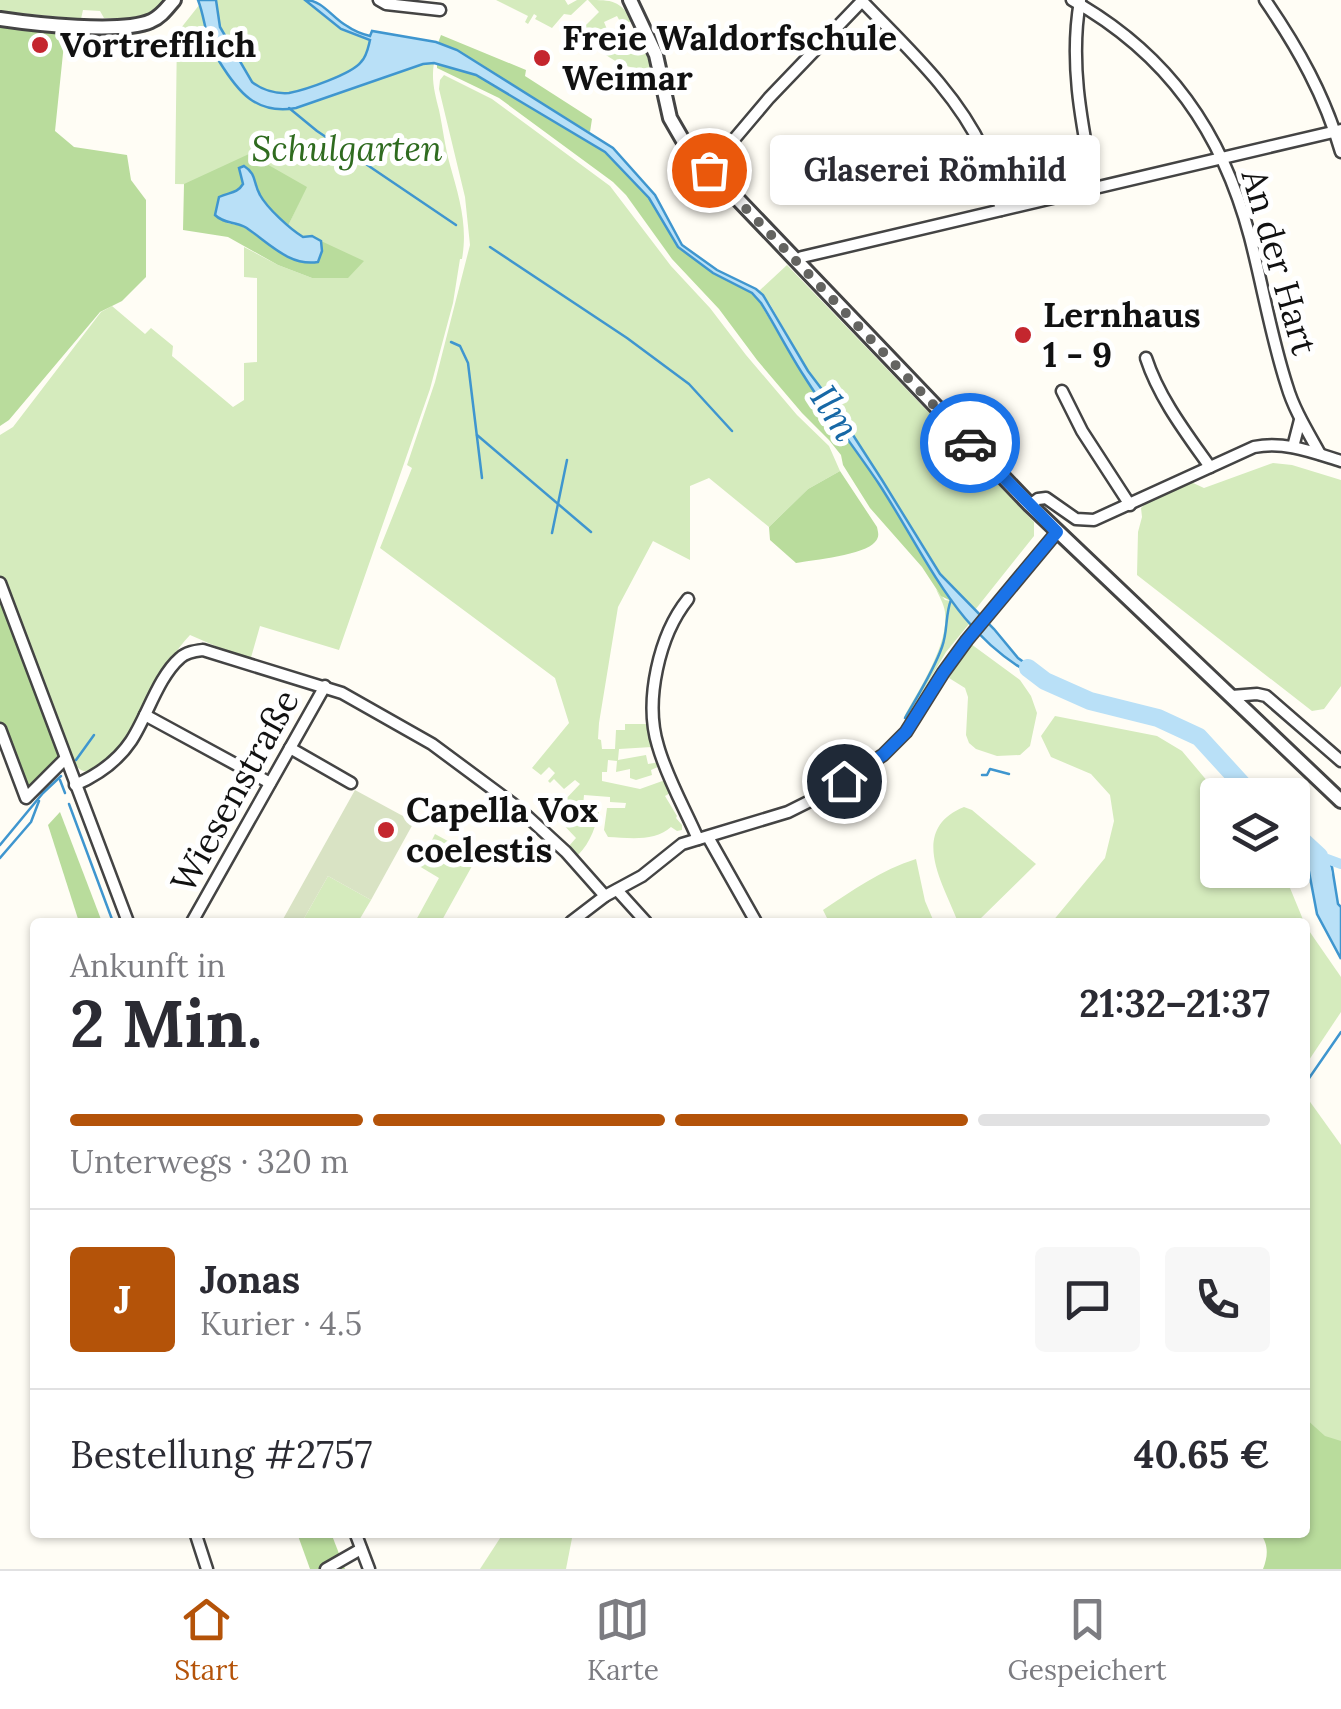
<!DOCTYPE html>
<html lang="de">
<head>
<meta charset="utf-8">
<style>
	:root { --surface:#fff; --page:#f7f7f7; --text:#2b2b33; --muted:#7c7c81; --line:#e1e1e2; --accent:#b45309 }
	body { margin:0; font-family:Lora,serif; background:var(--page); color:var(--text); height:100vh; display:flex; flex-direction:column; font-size:38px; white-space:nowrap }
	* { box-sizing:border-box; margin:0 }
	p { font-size:32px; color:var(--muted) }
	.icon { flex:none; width:55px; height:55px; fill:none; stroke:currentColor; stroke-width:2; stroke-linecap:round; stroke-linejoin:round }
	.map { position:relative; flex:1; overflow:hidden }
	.details { position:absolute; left:30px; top:918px; width:1280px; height:620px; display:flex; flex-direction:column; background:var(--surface); border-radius:10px; box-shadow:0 2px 8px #0004 }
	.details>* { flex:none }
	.tools { position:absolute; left:1200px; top:778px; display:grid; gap:20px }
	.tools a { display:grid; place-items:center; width:110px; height:110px; border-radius:10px; background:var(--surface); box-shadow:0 2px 8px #0004; font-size:50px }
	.pin { position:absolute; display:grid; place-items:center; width:85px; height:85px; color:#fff; margin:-42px; border:5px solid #fff; border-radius:50%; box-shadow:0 2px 10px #0007 }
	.courier { position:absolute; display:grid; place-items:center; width:100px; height:100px; margin:-50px; border:8px solid #1a73e8; border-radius:50%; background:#fff; color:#222; box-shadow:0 2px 12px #0007 }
	.bubble { position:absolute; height:70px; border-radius:10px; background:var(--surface); box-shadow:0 2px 8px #0004; font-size:32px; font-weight:800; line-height:70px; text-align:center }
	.summary em { font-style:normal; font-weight:800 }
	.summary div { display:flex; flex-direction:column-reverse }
	.summary { display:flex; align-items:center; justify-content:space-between; height:170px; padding:0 40px }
	h1 { font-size:65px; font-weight:800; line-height:75px }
	.bar { display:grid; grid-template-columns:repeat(4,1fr); gap:15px 10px; align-content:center; height:120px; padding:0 40px }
	.bar i { height:12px; border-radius:8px; background:var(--line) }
	.bar .selected { background:var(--accent) }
	.bar p { grid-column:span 4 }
	.line { display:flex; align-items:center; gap:25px; padding:0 40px; border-top:2px solid var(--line) }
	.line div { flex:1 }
	.round { display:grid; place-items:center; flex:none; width:105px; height:105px; border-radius:10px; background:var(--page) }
	.tab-bar { display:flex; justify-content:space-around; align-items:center; height:140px; border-top:2px solid var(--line); background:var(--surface); font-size:28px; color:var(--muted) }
	.tab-bar a { display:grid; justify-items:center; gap:5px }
	.tab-bar .selected { color:var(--accent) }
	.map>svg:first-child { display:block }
	.green { fill:#d5ebbd }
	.forest { fill:#b9dc9c }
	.cemetery { fill:#d9e3c4 }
	.water { fill:#b9e0f7; stroke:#3f96cf; stroke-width:2.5 }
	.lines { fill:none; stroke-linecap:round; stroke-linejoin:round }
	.stream { stroke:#3f96cf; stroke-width:2.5 }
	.canal { stroke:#b9e0f7; stroke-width:10 }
	.river { stroke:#b9e0f7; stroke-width:18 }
	.minor-casing { stroke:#444; stroke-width:15 }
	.tertiary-casing { stroke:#444; stroke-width:18 }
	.minor { stroke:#fff; stroke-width:10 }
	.tertiary { stroke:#fff; stroke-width:12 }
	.done { stroke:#646461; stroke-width:10; stroke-dasharray:0 18 }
	.route { stroke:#1a73e8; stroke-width:12 }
	.poi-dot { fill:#c4262e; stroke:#fff; stroke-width:4 }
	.labels { text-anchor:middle; stroke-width:10; stroke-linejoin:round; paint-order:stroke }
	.poi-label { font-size:35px; font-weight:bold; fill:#111; stroke:#fff; text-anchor:start }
	.park-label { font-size:35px; font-style:italic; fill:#2f6b1f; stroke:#fff }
	.street-label { font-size:35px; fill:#111; stroke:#fff }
	.water-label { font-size:38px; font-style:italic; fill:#1768a6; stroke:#fff }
</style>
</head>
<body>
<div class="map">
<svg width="1341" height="1569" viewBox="0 0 1341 1569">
	<rect width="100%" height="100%" fill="#fffdf5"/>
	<!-- green -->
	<g class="green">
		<path d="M0,0H165C148,20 128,19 104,18L100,11L83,10L81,19L0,11Z"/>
		<path d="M216,0H305L341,29L370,40C368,48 367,56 361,62C352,74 305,90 289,93C276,94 262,91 252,82L220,27Z"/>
		<polygon points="496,0 565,0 568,5 577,0 587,0 571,15 564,14 552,28 535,19 537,16 534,14 528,24 525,22 528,16"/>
		<path d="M588,0C612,0 620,0 632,21L622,25L617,16L604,22L611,39L618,37L626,54L639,48L637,44L642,42L653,68C620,74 595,47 575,25L578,23L583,28L599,12Z"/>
		<path d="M200,4L211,50L219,62L282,110L324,99L424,64L434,63C431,80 435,94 439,110C443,129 445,147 450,165C459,197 468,225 462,259H460L453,303L430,389L339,650L260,626L250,661L190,635C175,651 165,668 154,687C143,707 101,805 71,760L0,575V435L13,427L101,312L112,306L145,334L151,328L173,346L172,356L233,407L244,400V363L257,362V278L244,277V247L278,265L312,278L321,241L312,236L303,237L288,226L306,187L175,184L177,33Z"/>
		<path d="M444,75L492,99L610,186L671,266L710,308L746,355L797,415L829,446L840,471L808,489L769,527L709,478L690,486V560L653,541L618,607L599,723L598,739L601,740L602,749H615L616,730H625V724H648L652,747L619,749L618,760L646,755L648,764L660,762L662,765L651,770L652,775L636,780L630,778V769L616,772L617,761L608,760L607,772H602V781L640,789L668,779L672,792L665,796L677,816L676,818L682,825V830L677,831L671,827C655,842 629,838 608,837L604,830L607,808H625L626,803L610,802V797L584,795L583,806L600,807C596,826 591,842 578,855L569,846L576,838L559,820L551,827L544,822L580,784L575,780L564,789L554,779L550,783L548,781L555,773L549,767L541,775L532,768L569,723L555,678L380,548L412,468L407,465L435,382L470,245L465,197L439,89L440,80Z"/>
		<polygon points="787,265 1034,522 1034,536 975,610 940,574 882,480 833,404 808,371 770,304 759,291"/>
		<polygon points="1273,463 1292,465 1341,480 1341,686 1324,709 1312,711 1137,575 1138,532 1142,517 1141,508 1152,498 1191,482 1204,488"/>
		<path d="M936,589L945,600L951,601L969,624L946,652L906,719L904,717C919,689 949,645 945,612C944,604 939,596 936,589Z"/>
		<polygon points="971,644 1020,680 1031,696 1037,713 1030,746 1020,755 997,756 976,749 969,743 966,735 968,697 965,688 949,678"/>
		<polygon points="1055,716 1157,736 1182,751 1219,795 1218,870 1280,870 1290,888 1304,922 1052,922 1105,858 1114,821 1110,795 1091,774 1051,757 1041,736"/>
		<path d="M964,807L972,810L1036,864L977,922H958C943,883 908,830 964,807Z"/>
		<polygon points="435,834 477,857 441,922 415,922 439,878 419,866"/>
		<path d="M916,859L925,901L934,922H829L823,910C853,890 881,870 916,859Z"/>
		<polygon points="328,876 371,900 358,922 302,922"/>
		<polygon points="1305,925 1341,977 1341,1012 1305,1066"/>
		<polygon points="1308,1099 1341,1145 1341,1569 1305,1532 1305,1103"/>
		<polygon points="504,1532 573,1533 566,1569 480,1569"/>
	</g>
	<!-- forest -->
	<g class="forest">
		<polygon points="0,25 19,30 65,34 55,131 74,147 127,155 131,180 146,200 146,277 122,301 100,312 9,420 0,426"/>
		<polygon points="441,35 526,70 525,76 592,119 590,132 560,116 457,50 438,43"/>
		<polygon points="437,64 476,75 605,152 649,198 678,247 713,273 755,295 803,375 878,483 951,601 941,596 922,567 870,508 843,465 841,455 829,440 802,413 757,360 719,309 672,259 626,195 613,182 499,98 437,68"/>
		<path d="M249,154L307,187L288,226C279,216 266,206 259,194C253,182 256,174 244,166L239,168L243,184C236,195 226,192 217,201L218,206L215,210L227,223L242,226L275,249L304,262L322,246L321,241L364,261L348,278H312L278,265L228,237L183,230L184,184Z"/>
		<path d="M840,471L877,527C878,533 880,536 875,542C865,555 813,560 796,563L770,540L769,527L808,489Z"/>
		<polygon points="0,594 60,757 27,795 0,722"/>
		<polygon points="60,812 102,922 79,922 48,825"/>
		<path d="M1305,1418L1325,1436L1341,1441V1569H1263C1268,1556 1269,1545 1260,1533L1305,1532Z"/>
		<polygon points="297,1533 331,1533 345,1569 310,1569"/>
	</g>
	<!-- cemetery -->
	<polygon class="cemetery" points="355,790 414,822 371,900 328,876 302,922 282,921"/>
	<!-- water -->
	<g class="water">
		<path d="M198,0H216L220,27L252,82C262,90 276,94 289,93C305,90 352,74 361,62C367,56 368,48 370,40L341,29L305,0C323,0 332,18 347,26C354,31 362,34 370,36L372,31L436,42L457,50L613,148L655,195L682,245L717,270L756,289L763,295L808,371L833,404L882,480L940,574L994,629L1018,658L1039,673L1045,681C959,642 928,559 879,484C855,448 827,413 804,376C789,353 776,327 761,303L752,293L713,273L678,247L649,198L605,152L476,75L434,63L423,64L296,108C256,115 238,92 219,61C216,56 213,53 211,47C205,32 204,15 198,0Z"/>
		<path d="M244,166C257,174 253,183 260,195C267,208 290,229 303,237L312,236L321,241L322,251L318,262C289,267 267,241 245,227C234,221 224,224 215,215L219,197C229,192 237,194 243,184L239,168Z"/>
		<polygon points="1306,856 1319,856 1332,867 1338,904 1341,907 1341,959 1317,914"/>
	</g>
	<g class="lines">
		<!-- stream -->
		<g class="stream">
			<polyline points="289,108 317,131 456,225"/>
			<polyline points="490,247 627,338 689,384 732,431"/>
			<polyline points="451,342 460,346 468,363 482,478"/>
			<polyline points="477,435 591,532"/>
			<polyline points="552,533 567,460"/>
			<path d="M905,718C918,695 933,672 942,647C948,631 945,615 951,600"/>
			<polyline points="76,760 94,735"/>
			<polyline points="982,775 987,775 990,769 1009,774"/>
			<polyline points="60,780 65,793"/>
			<polyline points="69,804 113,922"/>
			<polyline points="0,845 43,793 61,776"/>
			<polyline points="0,858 31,822 39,801"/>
			<polyline points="1305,1084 1341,1032"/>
		</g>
		<!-- canal -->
		<polyline class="canal" points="1319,856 1341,864"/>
		<!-- river -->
		<g class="river">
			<polyline points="1028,668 1045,681 1090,701 1158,718 1199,737 1252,795"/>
			<polyline points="1292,831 1319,856 1323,875"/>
		</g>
		<!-- minor casing -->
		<g class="minor-casing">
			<g id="minor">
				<polyline points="379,0 386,4 440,10"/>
				<path d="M1072,0C1168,54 1222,132 1250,237C1263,287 1271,337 1287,386C1294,410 1308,432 1320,454"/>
				<path d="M1265,0C1298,48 1325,96 1341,152"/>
				<path d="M862,1C906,47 956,92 983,150C992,169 996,189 1001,210"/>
				<path d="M1080,1C1069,64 1082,125 1094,188"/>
				<polyline points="709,169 769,98 863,0"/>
				<polyline points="796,261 802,257 1341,130"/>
				<path d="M1146,358C1159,398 1186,433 1210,467"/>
				<polyline points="1062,391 1082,431 1130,505"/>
				<polyline points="1293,447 1300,420"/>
				<path d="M1030,505L1038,499L1046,498L1076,519L1094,520L1254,447C1285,441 1312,452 1341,461"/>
				<polyline points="0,583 128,922"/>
				<path d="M688,599C659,635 644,701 658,746C667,778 685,809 698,839"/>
				<polyline points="1232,696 1257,694 1266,696 1341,761"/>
				<polyline points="145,715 270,783"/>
				<polyline points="0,729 26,798 65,759"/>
				<polyline points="290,748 351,783"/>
				<path d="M75,785C98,775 117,762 131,741C147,717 158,677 180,658C186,652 195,651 203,650L342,693L432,744L517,807L566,852L605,896"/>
				<polyline points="708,837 756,922"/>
				<polyline points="617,890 646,922"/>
				<polyline points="192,922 325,686"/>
				<polyline points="571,922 605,896 642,876 682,844 788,812 826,793 883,755 906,732 943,673 967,640 1057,532"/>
				<polyline points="195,1532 207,1569"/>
				<polyline points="355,1532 369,1569"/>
				<polyline points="326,1569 361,1549"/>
			</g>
		</g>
		<!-- tertiary casing -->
		<g class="tertiary-casing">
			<g id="tertiary">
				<polyline points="630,0 656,55 670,118 685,144 1030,505 1341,801"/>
				<path d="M0,19C33,24 122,34 151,21C161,17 167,8 174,0"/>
			</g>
		</g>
		<!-- minor -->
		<use href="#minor" class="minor"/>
		<!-- tertiary -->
		<use href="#tertiary" class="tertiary"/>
	</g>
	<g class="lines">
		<!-- done -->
		<polyline class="done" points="709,170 970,443"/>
		<!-- route -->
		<polyline class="route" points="844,781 883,755 906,732 943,673 967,640 1057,532 970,443"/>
	</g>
	<!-- markers -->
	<g class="poi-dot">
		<circle cx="40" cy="45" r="10"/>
		<circle cx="542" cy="58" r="10"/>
		<circle cx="1023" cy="335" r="10"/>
		<circle cx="386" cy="830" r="10"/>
	</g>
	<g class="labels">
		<!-- poi labels -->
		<g class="poi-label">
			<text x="562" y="50">Freie Waldorfschule<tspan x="562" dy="40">Weimar</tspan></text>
			<text x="60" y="57">Vortrefflich</text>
			<text x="1043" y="327">Lernhaus<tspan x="1043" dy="40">1 - 9</tspan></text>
			<text x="406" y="822">Capella Vox<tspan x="406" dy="40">coelestis</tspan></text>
		</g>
		<!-- park labels -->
		<g class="park-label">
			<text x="347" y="161">Schulgarten</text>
		</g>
		<!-- street labels -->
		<g class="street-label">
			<text transform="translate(1279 262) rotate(74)" y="12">An der Hart</text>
			<text transform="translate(235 791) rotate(-61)" y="12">Wiesenstraße</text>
		</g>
		<!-- water labels -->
		<g class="water-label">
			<text transform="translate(835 413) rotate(57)" y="13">Ilm</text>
		</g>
	</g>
</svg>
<div class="tools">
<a><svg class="icon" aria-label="layers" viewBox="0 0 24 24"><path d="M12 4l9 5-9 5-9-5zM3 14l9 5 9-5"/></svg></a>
</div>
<div class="pin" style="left:709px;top:170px;background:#ea580c"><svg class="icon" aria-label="bag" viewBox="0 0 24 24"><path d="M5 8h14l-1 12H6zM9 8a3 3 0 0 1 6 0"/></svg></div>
<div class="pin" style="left:844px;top:781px;background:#1f2937"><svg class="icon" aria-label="home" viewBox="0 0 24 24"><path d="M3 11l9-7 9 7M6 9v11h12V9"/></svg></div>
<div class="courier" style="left:970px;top:443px"><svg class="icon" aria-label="car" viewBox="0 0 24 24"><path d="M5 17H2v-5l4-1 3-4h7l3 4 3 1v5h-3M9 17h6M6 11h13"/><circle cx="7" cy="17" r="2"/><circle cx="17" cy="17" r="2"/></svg></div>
<div class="bubble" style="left:770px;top:135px;width:330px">Glaserei Römhild</div>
<section class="details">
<div class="summary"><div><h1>2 Min.</h1><p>Ankunft in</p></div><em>21:32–21:37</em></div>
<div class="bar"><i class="selected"></i><i class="selected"></i><i class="selected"></i><i></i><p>Unterwegs · 320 m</p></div>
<div class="line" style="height:180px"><b class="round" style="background:var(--accent);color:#fff">J</b><div><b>Jonas</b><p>Kurier · 4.5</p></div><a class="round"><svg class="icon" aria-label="chat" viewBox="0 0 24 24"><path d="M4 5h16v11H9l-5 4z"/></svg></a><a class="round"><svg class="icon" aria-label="phone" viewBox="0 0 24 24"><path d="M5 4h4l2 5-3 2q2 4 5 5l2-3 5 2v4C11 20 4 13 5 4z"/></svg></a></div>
<div class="line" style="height:130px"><div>Bestellung #2757</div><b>40.65 €</b></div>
</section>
</div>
<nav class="tab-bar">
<a class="selected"><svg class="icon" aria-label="home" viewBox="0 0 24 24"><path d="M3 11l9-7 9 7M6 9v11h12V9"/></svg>Start</a>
<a><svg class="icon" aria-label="map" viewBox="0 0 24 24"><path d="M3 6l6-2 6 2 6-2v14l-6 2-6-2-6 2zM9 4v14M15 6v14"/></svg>Karte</a>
<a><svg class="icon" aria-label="saved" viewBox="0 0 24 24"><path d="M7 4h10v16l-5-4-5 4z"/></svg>Gespeichert</a>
</nav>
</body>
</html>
